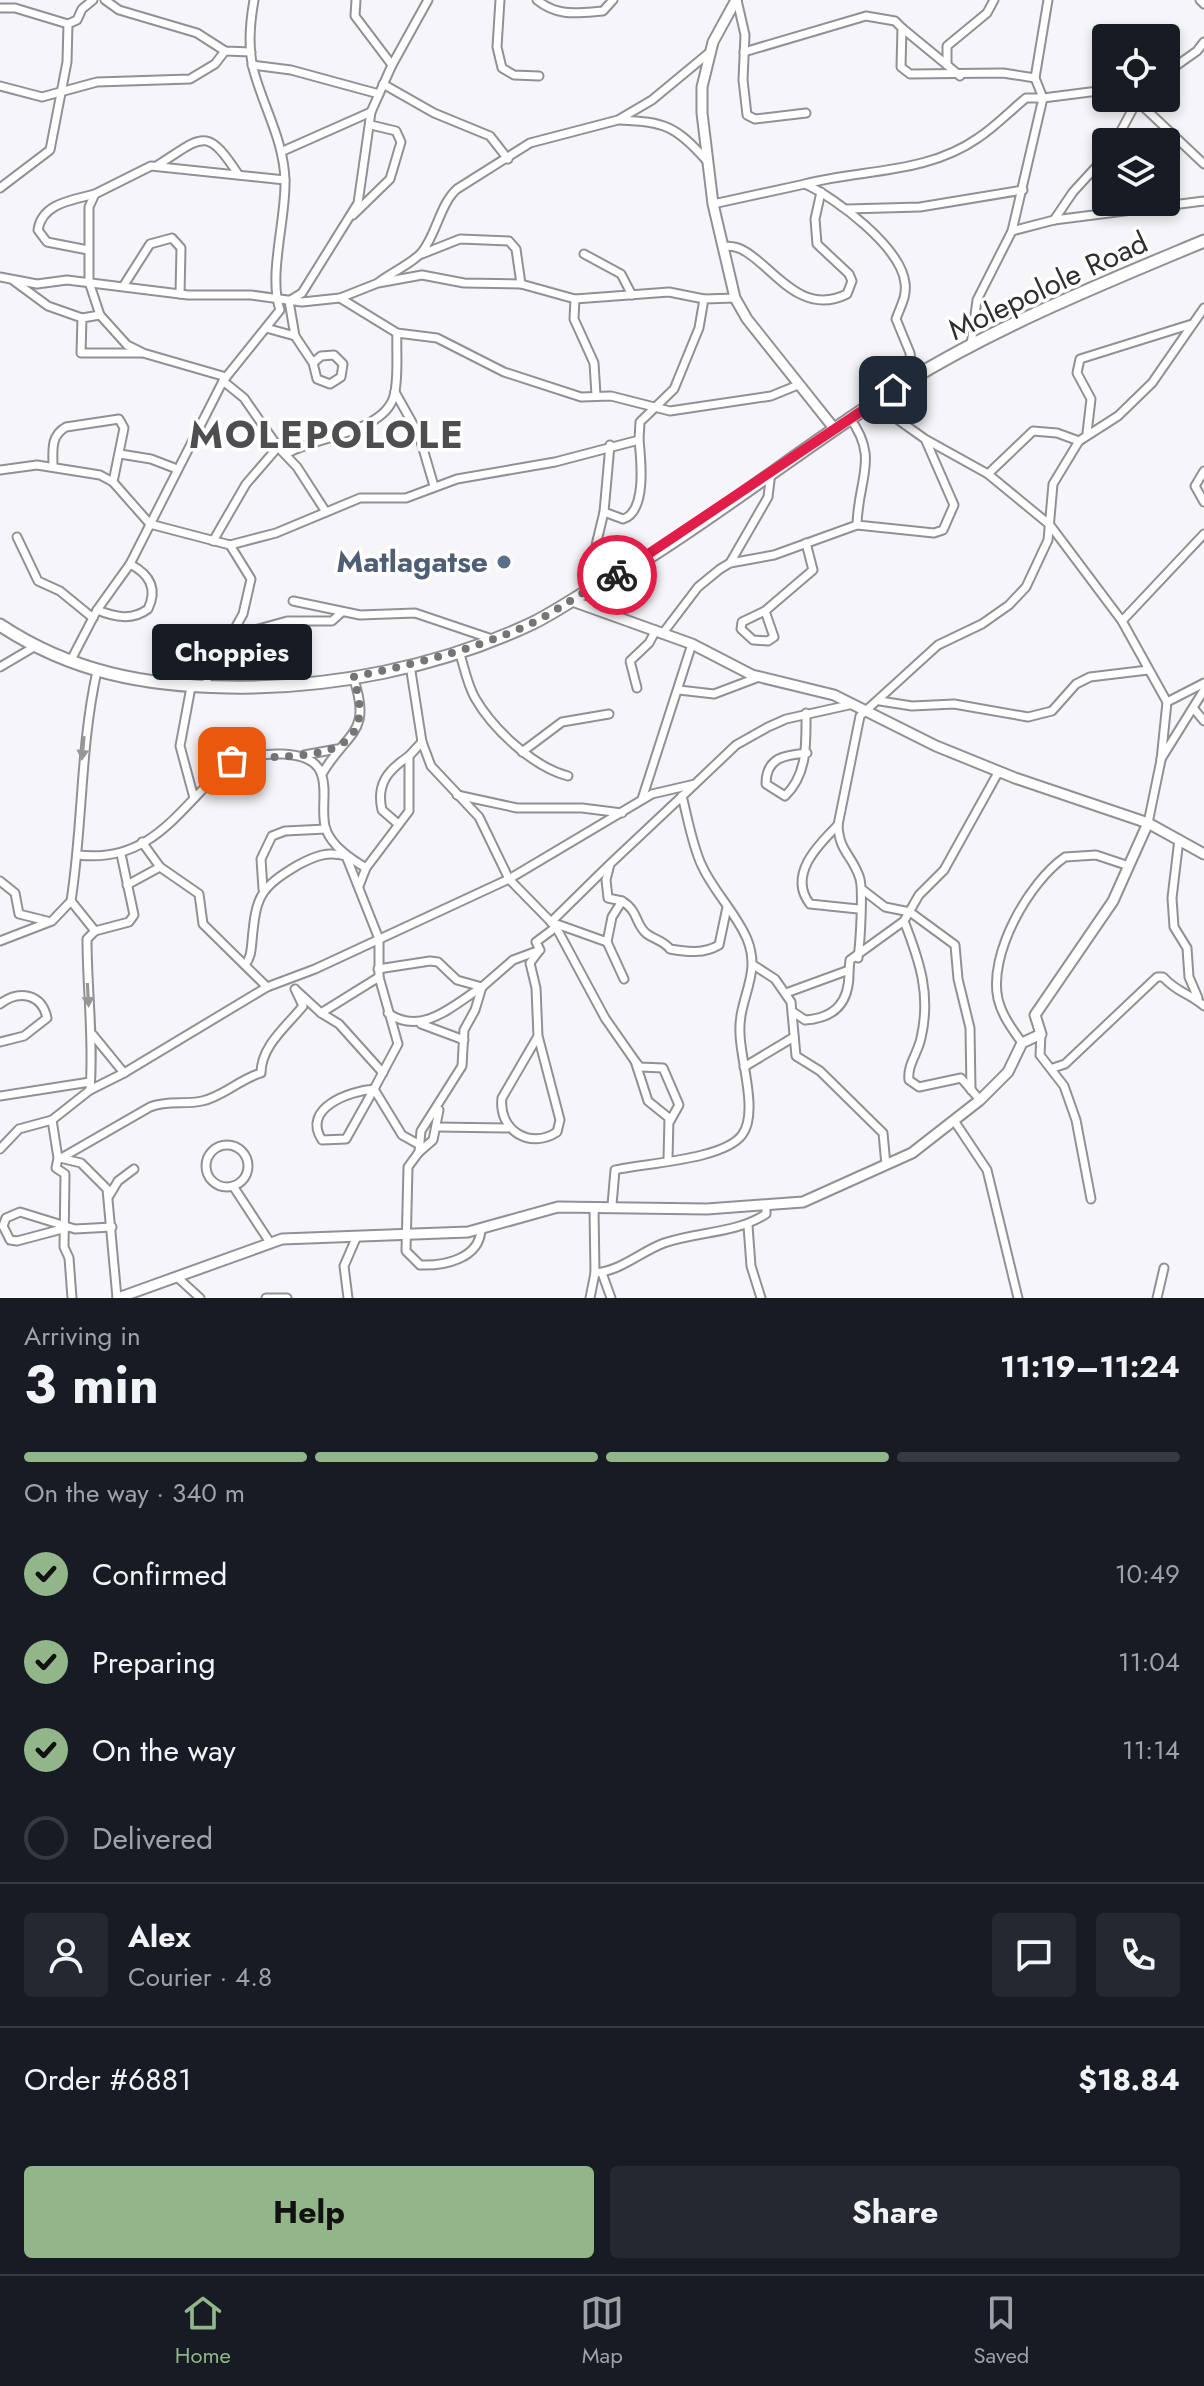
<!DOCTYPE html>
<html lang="en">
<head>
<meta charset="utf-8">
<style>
	:root { --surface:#171b24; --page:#242831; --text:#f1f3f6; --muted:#9ea1a6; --line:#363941; --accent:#92b58a }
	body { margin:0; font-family:Jost,sans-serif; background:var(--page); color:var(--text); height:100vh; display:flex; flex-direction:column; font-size:30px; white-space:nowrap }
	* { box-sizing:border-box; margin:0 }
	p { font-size:26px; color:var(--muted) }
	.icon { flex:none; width:44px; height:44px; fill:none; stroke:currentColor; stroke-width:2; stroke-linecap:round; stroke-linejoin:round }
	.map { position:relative; height:1298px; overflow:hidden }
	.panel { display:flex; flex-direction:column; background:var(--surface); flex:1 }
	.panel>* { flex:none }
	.controls { position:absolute; left:1092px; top:24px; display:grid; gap:16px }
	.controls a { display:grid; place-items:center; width:88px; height:88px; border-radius:8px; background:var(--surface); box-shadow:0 4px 12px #0003; font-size:40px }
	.pin { position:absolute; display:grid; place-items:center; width:68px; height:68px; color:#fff; margin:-34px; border-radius:16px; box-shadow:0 4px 12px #0006 }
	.courier { position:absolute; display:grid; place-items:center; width:80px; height:80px; margin:-40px; border:6px solid #e11d48; border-radius:50%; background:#fff; color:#222; box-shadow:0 2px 10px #0007 }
	.bubble { position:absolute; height:56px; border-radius:8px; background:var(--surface); box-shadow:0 4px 12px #0003; font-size:26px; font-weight:700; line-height:56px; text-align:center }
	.head em { font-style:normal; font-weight:700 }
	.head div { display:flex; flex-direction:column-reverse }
	.head { display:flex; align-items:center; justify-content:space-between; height:136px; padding:0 24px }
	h1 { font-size:52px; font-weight:700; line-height:60px }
	.bar { display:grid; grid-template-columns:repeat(4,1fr); gap:12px 8px; align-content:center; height:96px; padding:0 24px }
	.bar i { height:10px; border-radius:6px; background:var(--line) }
	.bar .active { background:var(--accent) }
	.bar p { grid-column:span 4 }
	.line { display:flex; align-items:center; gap:20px; padding:0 24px; border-top:2px solid var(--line) }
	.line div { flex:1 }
	.round { display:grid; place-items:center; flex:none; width:84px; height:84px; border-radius:8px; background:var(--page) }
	ol { padding:0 24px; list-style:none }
	li { display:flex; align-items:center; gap:24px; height:88px }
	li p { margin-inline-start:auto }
	li .icon { padding:8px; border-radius:50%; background:var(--accent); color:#111; stroke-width:4 }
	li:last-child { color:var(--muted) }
	li i { width:44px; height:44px; border:4px solid var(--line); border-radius:50% }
	.action { display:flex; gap:16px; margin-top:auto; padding:16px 24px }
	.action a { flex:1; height:92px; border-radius:8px; background:var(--accent); color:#111; font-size:32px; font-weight:700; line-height:92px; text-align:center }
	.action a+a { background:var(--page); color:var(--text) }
	.dock { display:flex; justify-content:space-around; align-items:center; height:112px; border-top:2px solid var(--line); background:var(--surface); font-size:22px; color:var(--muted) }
	.dock a { display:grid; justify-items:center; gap:4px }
	.dock .active { color:var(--accent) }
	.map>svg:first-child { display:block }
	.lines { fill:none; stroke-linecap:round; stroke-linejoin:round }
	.minor-casing { stroke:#919195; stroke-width:11 }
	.tertiary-casing { stroke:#919195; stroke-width:13 }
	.primary-casing { stroke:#919195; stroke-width:15 }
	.minor { stroke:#fff; stroke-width:7 }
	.tertiary { stroke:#fff; stroke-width:9 }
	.primary { stroke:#fff; stroke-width:11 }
	.oneway { fill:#979798 }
	.done { stroke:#757577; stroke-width:8; stroke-dasharray:0 14.4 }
	.route { stroke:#e11d48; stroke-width:10 }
	.service-dot { fill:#5c6f8a; stroke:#fff; stroke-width:3 }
	.labels { text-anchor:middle; stroke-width:7; stroke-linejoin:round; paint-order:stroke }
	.street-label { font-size:30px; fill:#2f2f30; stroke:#fff }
	.service-label { font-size:30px; font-weight:bold; fill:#4e5e75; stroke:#fff; text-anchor:end }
	.district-label { font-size:38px; font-weight:bold; letter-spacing:2px; fill:#4e4e51; stroke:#fff }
</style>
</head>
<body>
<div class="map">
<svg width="1204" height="1298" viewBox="0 0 1204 1298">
	<rect width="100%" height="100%" fill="#f6f6fa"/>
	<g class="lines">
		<!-- minor casing -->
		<g class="minor-casing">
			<g id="minor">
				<polyline points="105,0 119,10 197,33 225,51 251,52"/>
				<polyline points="356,0 355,16 392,65"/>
				<polyline points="500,0 497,47 502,68 514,75 539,76"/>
				<path d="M537,0C558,17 577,13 603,11L613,0"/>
				<polyline points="737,0 745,35 743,80 747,115 755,119 806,113"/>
				<polyline points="1048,0 1035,78 1043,98 1106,90"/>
				<polyline points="1200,0 1204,4"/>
				<polyline points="0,8 15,8 68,24"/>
				<polyline points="902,28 947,65"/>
				<polyline points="744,52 866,16 895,21 902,28 901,67 910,74 1003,73 1035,78"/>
				<polyline points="252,65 291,70 379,94"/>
				<polyline points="1166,73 1197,51 1204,42"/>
				<polyline points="960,76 947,65 947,46 987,13 994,0"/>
				<polyline points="383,84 434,113 490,136 508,159"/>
				<polyline points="0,86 42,97 97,82 190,79 215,64 225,51"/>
				<polyline points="1134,98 1204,164"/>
				<path d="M620,120C665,122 676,126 706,160"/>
				<polyline points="1115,142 1137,101"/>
				<polyline points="283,151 371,112 392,65 428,0"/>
				<path d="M158,165C202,137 206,125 238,174"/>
				<path d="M805,184C863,169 927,174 978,138C995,127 1010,111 1026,98H1043L1012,231L977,300L971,345"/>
				<polyline points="0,188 50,150 67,62 68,24 77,20 82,9 93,0"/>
				<path d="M713,204L805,184C836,198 901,247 905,283C907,297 900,307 896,319L910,353L913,377"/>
				<polyline points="847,209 920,207 1023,190"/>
				<polyline points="353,215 390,179 401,142 396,131 371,125"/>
				<polyline points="1054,220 1073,192 1106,156"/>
				<polyline points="1012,231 1054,220 1204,201"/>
				<path d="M723,247C761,238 789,323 847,294L852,281L849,274L817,244L815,219L821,192"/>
				<path d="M88,250L47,242L38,230C42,203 73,200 95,194"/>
				<polyline points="422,254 460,239 509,241 516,249 521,284"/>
				<polyline points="584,254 621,274 632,295"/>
				<polyline points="0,277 37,284 67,280 188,295 251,295 302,302 340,298 378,283 422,275 464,283 521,284 575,299 669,292 704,299"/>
				<polyline points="14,281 48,306 82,318"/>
				<path d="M379,282C392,272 413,263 422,252C437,233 440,204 457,189L530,143L618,120L652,100L710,52"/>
				<polyline points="124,285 150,244 172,238 181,248 180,294"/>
				<polyline points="340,298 397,333 437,338 504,372 581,397 611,396 670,411 771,396 798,385"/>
				<polyline points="575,299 574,319 594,363 596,395"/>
				<polyline points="100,315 82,318 81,353 141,353"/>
				<polyline points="266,328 295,336"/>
				<polyline points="313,363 321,356 334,355 343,364 341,377 330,384 317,379 313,363 295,336 289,301 302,293 358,203 371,112"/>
				<polyline points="226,377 143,353 127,345 100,315 89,282 89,207 95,194 151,166 285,180"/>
				<polyline points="223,381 244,398 278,447 297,467 326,512"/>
				<polyline points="395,392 419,435 434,486"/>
				<polyline points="873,402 925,439 988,474 1050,525 1122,621 1167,702"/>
				<path d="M849,417C880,458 858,478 857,525L934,533L943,530L954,505L926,441"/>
				<polyline points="1087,433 1091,399 1077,373 1080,359 1192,324"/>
				<polyline points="120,454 151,459 177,469"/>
				<path d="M286,454C313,437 384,433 394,396C399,377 396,353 397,333"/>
				<path d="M53,467C53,451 50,436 66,427L119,419L124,428L113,482"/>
				<polyline points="0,470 37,465 100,475 113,482 150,524 230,545 276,533 360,498 406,498 457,479 555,462 639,440 640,422 674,389 699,328 704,299 735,298"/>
				<polyline points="1204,471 1195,486 1204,502"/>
				<polyline points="988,474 1033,431 1057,433 1079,441"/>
				<path d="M604,512L623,519C647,512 641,460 639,440"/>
				<polyline points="17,537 38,581 60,591 93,618"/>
				<polyline points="213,541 246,484 278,447"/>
				<polyline points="730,563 768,497 771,472"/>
				<polyline points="607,579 596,545 604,512 610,445"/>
				<polyline points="293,601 360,615 415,613 492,639"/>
				<path d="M97,610C115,617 132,621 148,609C158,588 149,574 130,564"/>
				<polyline points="765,611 774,637 768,641 753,640 741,629 742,622 765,611 813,570 806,543"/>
				<polyline points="1122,621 1204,534"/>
				<polyline points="663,633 698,587 720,569 730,563 774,555 857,525"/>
				<polyline points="229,639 243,614 251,579 230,545"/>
				<path d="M459,651C464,666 467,684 475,698C493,729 533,767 568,776"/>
				<path d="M70,662L97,610L130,564L223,381L280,310C268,276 286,219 285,181C284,140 263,107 253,68C248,46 250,22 254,0"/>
				<polyline points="410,665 422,742 431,766 479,817 509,879 556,927 605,1018 635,1061 648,1101 669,1118 668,1159"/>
				<polyline points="0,667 34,647"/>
				<polyline points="191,687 180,746 194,798"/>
				<polyline points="207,687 207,664 227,641 248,632 287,621 332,621 342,612"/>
				<polyline points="637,688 630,661 649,643 656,630"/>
				<polyline points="679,690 714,694 759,677"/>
				<polyline points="880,701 912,706 954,704 1028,717 1052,711 1076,684 1090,677 1148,670"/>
				<polyline points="1194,709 1204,721"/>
				<path d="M806,713C806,743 808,774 785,796L766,784C766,757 785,755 807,753"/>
				<polyline points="522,752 562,722 609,714"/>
				<polyline points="304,755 337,749"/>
				<polyline points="1161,759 1204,690"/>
				<path d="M322,774C347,731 373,734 353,677"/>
				<polyline points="457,795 517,808 582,808 622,813"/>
				<polyline points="642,799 692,644"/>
				<path d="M397,823L382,810C376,784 388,770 409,756"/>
				<polyline points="1148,823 1161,760 1167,702 1204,683"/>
				<path d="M838,825C819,844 787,875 810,904L858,909"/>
				<polyline points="1179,839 1172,898 1174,927 1187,948 1189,977 1198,998"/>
				<path d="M78,855C157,864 182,801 235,759C257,754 311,746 321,773C328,790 320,813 326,830C333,847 351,859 366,868"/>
				<polyline points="160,867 199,894 203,924 267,987"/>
				<polyline points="0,881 15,893 19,914 47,921"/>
				<polyline points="127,885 160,867 142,842"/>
				<polyline points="359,886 366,868 409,811 409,756 422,742"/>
				<polyline points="263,889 261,859 272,836 285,831 326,829"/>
				<polyline points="863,890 885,907 910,912 955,945 958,979 970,1028 971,1090"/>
				<path d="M622,901C639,911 635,925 647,934C655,940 663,940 670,949C687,952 704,954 719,945L727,907"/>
				<path d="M904,921C920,962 931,995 921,1038C918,1053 907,1065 909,1080L919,1087L961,1078L980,1100"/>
				<polyline points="551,922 608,866"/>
				<polyline points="95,931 129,922 134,915 121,854"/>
				<polyline points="0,941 52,921 71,901"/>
				<polyline points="607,942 612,917 622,901 608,898 606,880 610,864 694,785"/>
				<path d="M858,958C860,944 864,886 859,876C851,854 839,851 838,825L860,716L938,645L982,624L1009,605L1026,587L1048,540L1053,484L1079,441L1118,416L1152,383L1204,308"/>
				<path d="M245,965C251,957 251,951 252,941C256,897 259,888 298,865C315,856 327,851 346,856L379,939V977L398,1044L374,1089L402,1135L418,1144"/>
				<polyline points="755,966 775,979 791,1002 796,1056 820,1071 883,1133 886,1165"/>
				<polyline points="378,969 430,961 438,962 457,980 482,987"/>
				<polyline points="849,970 850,960 904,921 919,895 944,870 999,771"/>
				<polyline points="297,991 321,1013 339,1024 383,1073"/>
				<path d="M786,993L849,970C850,1001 836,1018 805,1020L793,1012"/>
				<path d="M0,1004C19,989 42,994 47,1018L24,1036L0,1042"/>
				<polyline points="321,1013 379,977"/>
				<path d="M388,1013C422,1037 453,1005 482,987"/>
				<polyline points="421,1024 464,1040"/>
				<polyline points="1041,1034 1040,1055 1064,1086 1076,1120 1091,1199"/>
				<polyline points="93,1035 124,1073"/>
				<path d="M538,1036L502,1098C498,1130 530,1150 557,1132L560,1120L538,1036L536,988L530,963L539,951"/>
				<path d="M1022,1043C1013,1030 1002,1016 998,999C988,954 1029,882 1065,857L1096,855L1126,865"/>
				<polyline points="635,1061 640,1067 663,1068 679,1105 670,1121"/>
				<polyline points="744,1067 794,1037"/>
				<path d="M1053,1068L1065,1064L1157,977H1163C1180,995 1187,991 1204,1006"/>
				<path d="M374,1089L346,1139L322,1140C301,1108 350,1091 374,1089Z"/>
				<path d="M90,1090C94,1039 87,990 87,939L95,931L71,901C83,824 80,748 97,671"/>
				<polyline points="0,1096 90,1082"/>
				<polyline points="52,1120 58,1158 56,1168 65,1174 64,1247 69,1258 72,1298"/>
				<polyline points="955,1122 987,1170 1018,1298"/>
				<polyline points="436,1127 507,1128"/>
				<circle cx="227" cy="1166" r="21"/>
				<polyline points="0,1149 19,1129 52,1120 90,1090 124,1073 267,987 315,969 509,879 652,794 695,784 736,745 768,727 786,719 849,705"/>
				<polyline points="418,1153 433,1140 439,1110"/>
				<path d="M63,1157L150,1107C168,1100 184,1105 202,1101C222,1097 240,1079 261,1073C261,1046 287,1026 303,1006L295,989"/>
				<polyline points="60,1158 81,1163 107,1189 117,1298"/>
				<polyline points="233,1186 269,1241"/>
				<polyline points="109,1196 118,1181 134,1169"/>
				<path d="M612,1205L615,1170C645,1163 723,1160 742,1135C759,1113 740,1059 740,1033C738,998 762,975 747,939C736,913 714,892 702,866C692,845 688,819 682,796"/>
				<polyline points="748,1226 751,1266 761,1298"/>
				<polyline points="66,1228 17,1241 10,1240 3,1226 6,1218 20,1212 75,1229 112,1227"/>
				<path d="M481,1230C479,1259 444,1266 420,1265L406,1251L408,1167L419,1152L421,1131L462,1066L464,1030L475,1010L482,987L513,960L540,950L536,942L556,927L551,922L607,942L624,979"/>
				<path d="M595,1273C623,1270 640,1252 664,1243C699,1231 735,1234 766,1214V1207"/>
				<polyline points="602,1273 611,1298"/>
				<polyline points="177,1277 200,1298"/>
				<polyline points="266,1298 287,1298"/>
				<polyline points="348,1298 344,1266 357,1236"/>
				<polyline points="590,1298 595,1273 594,1208"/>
				<polyline points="1157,1298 1164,1268"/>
			</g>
		</g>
		<!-- tertiary casing -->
		<g class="tertiary-casing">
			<g id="tertiary">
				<polyline points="736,0 713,42 702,87 702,113 713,204 735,298 747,319 833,427"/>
				<polyline points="575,602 692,644 752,675 834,695 936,746 1015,778 1148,823 1204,854"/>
				<polyline points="118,1298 282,1239 468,1232 558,1207 707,1209 803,1202 912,1153 980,1100 1008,1072 1022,1043 1041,1034 1035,1015 1113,901 1148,823"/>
			</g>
		</g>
		<!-- primary casing -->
		<g class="primary-casing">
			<path id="primary" d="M0,625C71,672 145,686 228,687C330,689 440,667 533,623C559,610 582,593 608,579C616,575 624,573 632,568C727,510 813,439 908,381C999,325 1106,282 1204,241"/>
		</g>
		<!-- minor -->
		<use href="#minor" class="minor"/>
		<!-- tertiary -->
		<use href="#tertiary" class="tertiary"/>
		<!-- primary -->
		<use href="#primary" class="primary"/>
	</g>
	<!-- one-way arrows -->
	<defs><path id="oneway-solid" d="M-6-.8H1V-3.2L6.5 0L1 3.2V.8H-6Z" transform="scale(2)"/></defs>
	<g class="oneway">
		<use href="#oneway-solid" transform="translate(83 748) rotate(95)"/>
		<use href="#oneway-solid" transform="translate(88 995) rotate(87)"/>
	</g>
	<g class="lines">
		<!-- done -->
		<path class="done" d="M232,761L239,758C299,755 384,765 353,677C414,664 474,650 530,624C560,610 587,587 617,575"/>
		<!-- route -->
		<polyline class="route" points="617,575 893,390"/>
	</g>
	<!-- markers -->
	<circle class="service-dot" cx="504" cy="562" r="8"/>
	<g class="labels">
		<!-- street labels -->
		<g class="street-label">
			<text transform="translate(1048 286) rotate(-25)" y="10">Molepolole Road</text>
		</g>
		<!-- service labels -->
		<g class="service-label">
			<text x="488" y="572">Matlagatse</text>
		</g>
		<!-- district labels -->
		<g class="district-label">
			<text x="327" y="448">MOLEPOLOLE</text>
		</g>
	</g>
</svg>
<div class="controls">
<a><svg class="icon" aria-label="locate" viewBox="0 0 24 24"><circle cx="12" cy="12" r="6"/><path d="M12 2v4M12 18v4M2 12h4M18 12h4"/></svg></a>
<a><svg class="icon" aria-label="layers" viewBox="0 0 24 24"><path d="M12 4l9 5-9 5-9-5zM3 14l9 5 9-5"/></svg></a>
</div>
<div class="pin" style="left:232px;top:761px;background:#ea580c"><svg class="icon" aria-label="bag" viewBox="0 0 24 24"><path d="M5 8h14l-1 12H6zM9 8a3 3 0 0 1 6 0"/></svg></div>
<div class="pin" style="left:893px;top:390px;background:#1f2937"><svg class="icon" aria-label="home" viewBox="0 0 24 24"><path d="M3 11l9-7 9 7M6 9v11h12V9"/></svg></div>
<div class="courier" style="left:617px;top:575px"><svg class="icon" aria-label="bike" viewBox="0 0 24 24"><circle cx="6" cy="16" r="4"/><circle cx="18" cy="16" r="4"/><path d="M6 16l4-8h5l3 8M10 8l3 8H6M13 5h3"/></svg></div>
<div class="bubble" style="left:152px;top:624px;width:160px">Choppies</div>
</div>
<section class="panel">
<div class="head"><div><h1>3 min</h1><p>Arriving in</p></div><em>11:19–11:24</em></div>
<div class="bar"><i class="active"></i><i class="active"></i><i class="active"></i><i></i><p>On the way · 340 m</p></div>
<ol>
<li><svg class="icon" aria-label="check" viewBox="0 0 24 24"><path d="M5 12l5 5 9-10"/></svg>Confirmed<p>10:49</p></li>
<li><svg class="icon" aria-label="check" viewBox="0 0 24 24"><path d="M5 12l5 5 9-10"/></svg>Preparing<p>11:04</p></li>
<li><svg class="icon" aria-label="check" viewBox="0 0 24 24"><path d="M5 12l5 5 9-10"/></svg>On the way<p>11:14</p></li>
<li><i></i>Delivered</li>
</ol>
<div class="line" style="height:144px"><a class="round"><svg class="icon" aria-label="person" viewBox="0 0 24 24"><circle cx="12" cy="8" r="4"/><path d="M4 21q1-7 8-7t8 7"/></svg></a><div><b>Alex</b><p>Courier · 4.8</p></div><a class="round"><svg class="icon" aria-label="chat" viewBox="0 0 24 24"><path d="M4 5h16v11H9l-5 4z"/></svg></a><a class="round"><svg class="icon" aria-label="phone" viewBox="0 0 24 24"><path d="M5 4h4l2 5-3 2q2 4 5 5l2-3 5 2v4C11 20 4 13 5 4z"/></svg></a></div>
<div class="line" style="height:104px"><div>Order #6881</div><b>$18.84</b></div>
<div class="action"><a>Help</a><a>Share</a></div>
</section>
<nav class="dock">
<a class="active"><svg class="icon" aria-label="home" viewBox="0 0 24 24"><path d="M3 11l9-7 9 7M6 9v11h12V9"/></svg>Home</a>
<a><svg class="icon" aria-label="map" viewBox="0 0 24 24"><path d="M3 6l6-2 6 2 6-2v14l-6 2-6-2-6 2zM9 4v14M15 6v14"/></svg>Map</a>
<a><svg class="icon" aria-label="saved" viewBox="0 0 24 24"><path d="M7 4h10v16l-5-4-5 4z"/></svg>Saved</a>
</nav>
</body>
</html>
